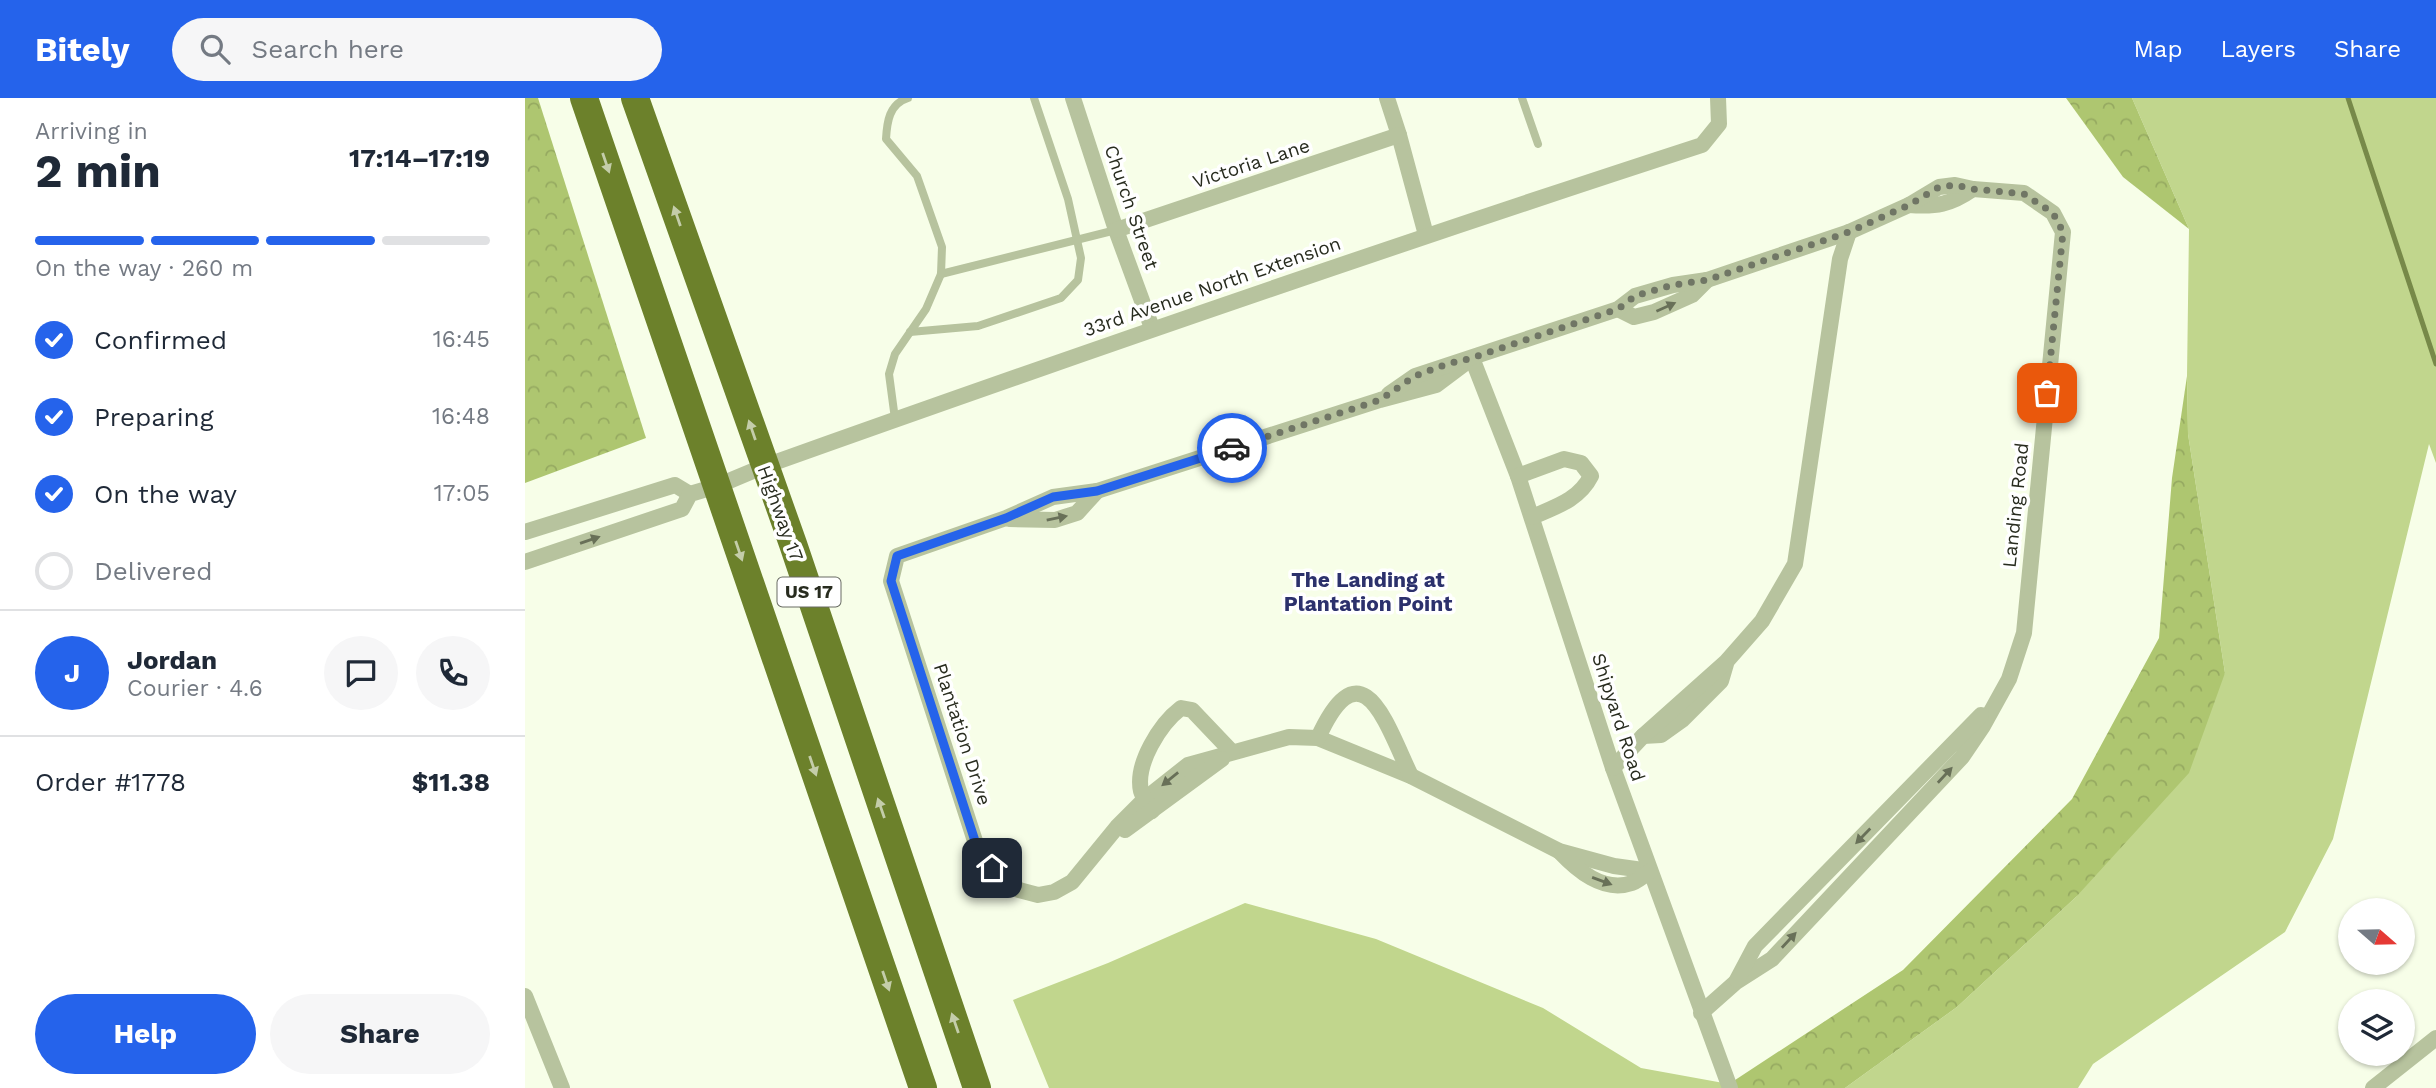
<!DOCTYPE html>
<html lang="en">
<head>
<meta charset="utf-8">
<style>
	:root { --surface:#fff; --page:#f6f6f7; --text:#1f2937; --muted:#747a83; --line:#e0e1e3; --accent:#2563eb }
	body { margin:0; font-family:"Work Sans",sans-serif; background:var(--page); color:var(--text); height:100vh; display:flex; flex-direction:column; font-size:26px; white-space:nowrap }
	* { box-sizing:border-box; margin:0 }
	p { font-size:23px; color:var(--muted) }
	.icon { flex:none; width:38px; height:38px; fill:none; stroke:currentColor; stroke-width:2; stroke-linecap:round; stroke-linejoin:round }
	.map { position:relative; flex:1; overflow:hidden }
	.side { display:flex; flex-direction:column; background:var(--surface); width:525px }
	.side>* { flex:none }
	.needle { width:46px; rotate:110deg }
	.fabs { position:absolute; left:1813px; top:800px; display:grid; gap:14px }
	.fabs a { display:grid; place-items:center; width:77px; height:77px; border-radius:50%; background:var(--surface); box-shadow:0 2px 5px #0004; font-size:35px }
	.pin { position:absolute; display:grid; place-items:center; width:60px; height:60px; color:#fff; margin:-30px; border-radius:14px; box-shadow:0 4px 10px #0006 }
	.courier { position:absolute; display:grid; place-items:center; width:70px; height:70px; margin:-35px; border:5px solid #2563eb; border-radius:50%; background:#fff; color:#222; box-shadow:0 2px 9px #0007 }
	.summary em { font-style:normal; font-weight:700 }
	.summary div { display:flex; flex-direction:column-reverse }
	.summary { display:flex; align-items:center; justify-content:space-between; height:119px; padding:0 35px }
	h1 { font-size:46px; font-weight:700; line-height:52px }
	.bar { display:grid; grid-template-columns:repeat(4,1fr); gap:10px 7px; align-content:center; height:84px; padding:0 35px }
	.bar i { height:9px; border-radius:5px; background:var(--line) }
	.bar .current { background:var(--accent) }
	.bar p { grid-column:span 4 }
	.line { display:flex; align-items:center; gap:18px; padding:0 35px; border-top:2px solid var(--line) }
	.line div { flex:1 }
	.round { display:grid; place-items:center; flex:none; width:74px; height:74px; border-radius:37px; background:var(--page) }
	ol { padding:0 35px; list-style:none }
	li { display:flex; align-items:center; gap:21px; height:77px }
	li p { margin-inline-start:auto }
	li .icon { padding:7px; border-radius:50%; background:var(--accent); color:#fff; stroke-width:4 }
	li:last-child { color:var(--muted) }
	li i { width:38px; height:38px; border:4px solid var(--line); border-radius:50% }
	.button { display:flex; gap:14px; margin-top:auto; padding:14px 35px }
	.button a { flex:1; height:80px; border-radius:42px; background:var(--accent); color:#fff; font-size:28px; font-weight:700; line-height:80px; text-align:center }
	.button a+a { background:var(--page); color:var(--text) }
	header { display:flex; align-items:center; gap:42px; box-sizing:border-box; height:98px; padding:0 35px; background:var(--accent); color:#fff }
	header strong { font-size:33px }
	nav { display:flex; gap:38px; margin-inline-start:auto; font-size:24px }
	.search { width:490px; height:63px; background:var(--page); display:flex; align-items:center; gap:18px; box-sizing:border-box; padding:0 24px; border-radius:38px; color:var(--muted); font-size:26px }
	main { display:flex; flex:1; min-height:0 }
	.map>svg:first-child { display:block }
	.green { fill:#c1d68d }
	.forest { fill:url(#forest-crowns) }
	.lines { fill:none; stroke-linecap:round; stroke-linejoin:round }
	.stream { stroke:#778949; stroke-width:5 }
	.lane { stroke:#b7c39e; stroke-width:8 }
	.street { stroke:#b7c39e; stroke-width:16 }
	.highway { stroke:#6c812b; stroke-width:28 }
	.oneway { fill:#c4cdaa }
	.oneway2 { fill:#687058 }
	.done { stroke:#707665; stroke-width:7; stroke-dasharray:0 12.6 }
	.route { stroke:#2563eb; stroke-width:9 }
	.labels { text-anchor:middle; stroke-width:7; stroke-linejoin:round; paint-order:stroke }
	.shield { fill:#fff; stroke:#686b62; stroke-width:2 }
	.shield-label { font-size:18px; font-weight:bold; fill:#282c1f }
	.street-label { font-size:19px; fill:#282c1f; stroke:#fff }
	.neighbourhood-label { font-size:21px; font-weight:bold; fill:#2c316c; stroke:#fff }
</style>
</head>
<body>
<header>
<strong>Bitely</strong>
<div class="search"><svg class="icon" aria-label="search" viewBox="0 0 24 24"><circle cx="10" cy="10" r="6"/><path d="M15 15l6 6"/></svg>Search here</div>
<nav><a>Map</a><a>Layers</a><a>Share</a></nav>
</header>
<main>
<section class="side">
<div class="summary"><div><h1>2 min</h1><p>Arriving in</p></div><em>17:14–17:19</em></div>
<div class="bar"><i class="current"></i><i class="current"></i><i class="current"></i><i></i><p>On the way · 260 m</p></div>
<ol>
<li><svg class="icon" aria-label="check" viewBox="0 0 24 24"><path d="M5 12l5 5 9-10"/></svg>Confirmed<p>16:45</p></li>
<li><svg class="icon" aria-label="check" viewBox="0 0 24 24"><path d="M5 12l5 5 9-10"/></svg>Preparing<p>16:48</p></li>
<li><svg class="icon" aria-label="check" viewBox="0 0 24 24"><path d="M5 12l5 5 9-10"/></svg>On the way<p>17:05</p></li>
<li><i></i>Delivered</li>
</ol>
<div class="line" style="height:126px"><b class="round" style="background:var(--accent);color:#fff">J</b><div><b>Jordan</b><p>Courier · 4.6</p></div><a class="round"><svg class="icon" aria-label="chat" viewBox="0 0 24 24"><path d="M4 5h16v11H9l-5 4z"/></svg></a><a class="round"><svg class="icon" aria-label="phone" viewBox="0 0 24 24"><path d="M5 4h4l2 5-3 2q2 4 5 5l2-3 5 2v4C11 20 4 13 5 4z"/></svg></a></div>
<div class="line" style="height:91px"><div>Order #1778</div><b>$11.38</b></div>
<div class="button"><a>Help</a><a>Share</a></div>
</section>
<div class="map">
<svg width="1911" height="990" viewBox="0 0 1911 990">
	<defs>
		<pattern id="forest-crowns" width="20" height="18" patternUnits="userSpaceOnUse" patternTransform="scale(1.75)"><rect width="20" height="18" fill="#aec670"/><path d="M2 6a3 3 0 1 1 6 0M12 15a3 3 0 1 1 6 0" fill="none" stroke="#96aa61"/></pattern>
	</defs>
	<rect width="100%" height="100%" fill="#f7fee8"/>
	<!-- green -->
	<g class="green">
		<polygon points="1607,0 1911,0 1911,365 1904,346 1808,741 1760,834 1568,966 1553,990 1320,990 1432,909 1551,799 1700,575 1663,336 1662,278 1664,131"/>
		<polygon points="720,805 851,841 1018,910 1116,970 1204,986 1205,990 524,990 488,902 583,865"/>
	</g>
	<!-- forest -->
	<g class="forest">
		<polygon points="0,0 13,0 121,340 0,385"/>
		<polygon points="1541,0 1607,0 1664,131 1598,79"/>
		<polygon points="1662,278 1663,336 1700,575 1664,675 1551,799 1432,909 1320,990 1205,990 1204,986 1378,872 1547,701 1634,540 1647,380"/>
	</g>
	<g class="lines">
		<!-- stream -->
		<polyline class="stream" points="1823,0 1911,266"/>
		<!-- lane -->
		<g class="lane">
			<polyline points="997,0 1013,46"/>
			<polyline points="416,176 591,132"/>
			<polyline points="385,234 453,228 536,200 553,182 556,160 543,101 509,0"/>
			<path d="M370,321L364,276L370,256L401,211L416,176L417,149L392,78L361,41C362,24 364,6 383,0"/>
		</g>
		<!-- street -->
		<g class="street">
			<polyline points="548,0 591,132 627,230"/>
			<polyline points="862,0 874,37 901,137"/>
			<path d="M1384,107C1411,109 1425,107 1448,91"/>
			<polyline points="591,132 874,37"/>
			<polyline points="1093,211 1109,219 1129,214 1167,197 1182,182"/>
			<polyline points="947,260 911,287 855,302 572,393 528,399 481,420 372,458 366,483 450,743 467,770 494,792 513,797 529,794 547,784 592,729 620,701 663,667 764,639 793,640 886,678 1034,753 1089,768 1125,773"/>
			<polyline points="947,260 993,378 1088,670 1205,990"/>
			<polyline points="864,296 890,278 1093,211 1110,198 1148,187 1182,182 1324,134 1384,107 1414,89 1430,87 1448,91 1499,95 1528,115 1538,134 1499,535 1484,581 1458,628 1437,659 1247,861 1211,884 1176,915"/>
			<path d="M993,378L1039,361L1056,365L1066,378C1054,402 1030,409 1007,419"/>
			<polyline points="484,421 530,422 552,415 572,393"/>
			<polyline points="0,434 150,387 165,396"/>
			<path d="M0,464L157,411L165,396L192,388L240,368C551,257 863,149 1177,47L1194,26L1193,0"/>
			<polyline points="1118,638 1136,637 1157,622 1196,583 1201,566"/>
			<path d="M793,640C837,543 862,628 886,678"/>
			<polyline points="1088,670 1118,638 1201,564 1237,523 1270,466 1315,161 1324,134"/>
			<path d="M627,713C624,707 618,700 616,693C610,666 635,626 656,610L667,612L707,654"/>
			<polyline points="600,732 697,661"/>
			<path d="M1034,753C1052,772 1078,795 1107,785C1113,783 1120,777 1125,773"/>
			<polyline points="1212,882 1230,848 1456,617"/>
			<polyline points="0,898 37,990"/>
			<polyline points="1848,990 1911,940"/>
		</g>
		<!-- highway -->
		<g class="highway">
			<polyline points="59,0 398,990"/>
			<polyline points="110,0 268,446 452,990"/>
		</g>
	</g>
	<!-- one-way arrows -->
	<defs><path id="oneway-solid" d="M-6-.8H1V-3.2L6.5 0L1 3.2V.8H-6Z" transform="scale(1.75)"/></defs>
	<g class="oneway">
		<use href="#oneway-solid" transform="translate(81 65) rotate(71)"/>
		<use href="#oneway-solid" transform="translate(152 118) rotate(-109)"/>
		<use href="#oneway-solid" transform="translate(227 332) rotate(-109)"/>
		<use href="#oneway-solid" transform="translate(214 453) rotate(71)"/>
		<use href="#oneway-solid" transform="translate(288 668) rotate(71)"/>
		<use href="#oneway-solid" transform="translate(356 710) rotate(-109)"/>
		<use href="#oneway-solid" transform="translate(361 883) rotate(71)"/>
		<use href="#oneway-solid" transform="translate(430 925) rotate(-109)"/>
	</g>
	<g class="oneway2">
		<use href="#oneway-solid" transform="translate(1141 209) rotate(-24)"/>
		<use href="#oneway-solid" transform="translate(532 420) rotate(-11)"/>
		<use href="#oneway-solid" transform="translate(65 442) rotate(-19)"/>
		<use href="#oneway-solid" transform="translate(1420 677) rotate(-47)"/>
		<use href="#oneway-solid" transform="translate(645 681) rotate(141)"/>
		<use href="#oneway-solid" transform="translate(1338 738) rotate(134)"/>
		<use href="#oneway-solid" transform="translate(1077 783) rotate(20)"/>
		<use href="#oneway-solid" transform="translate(1264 842) rotate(-47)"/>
	</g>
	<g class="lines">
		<!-- done -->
		<polyline class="done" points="707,350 855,302 890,278 922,266 947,260 1093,211 1110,198 1148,187 1182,182 1324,134 1384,107 1414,89 1430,87 1448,91 1499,96 1528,115 1538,134 1522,295"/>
		<!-- route -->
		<polyline class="route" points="467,770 450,743 366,483 372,458 481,420 528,399 572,393 707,350"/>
	</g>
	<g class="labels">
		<!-- shield labels -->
		<rect class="shield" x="252.5" y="479.5" width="63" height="29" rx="5"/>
		<g class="shield-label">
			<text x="284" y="500">US 17</text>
		</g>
		<!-- street labels -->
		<g class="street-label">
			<text transform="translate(726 65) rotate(-18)" y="7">Victoria Lane</text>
			<text transform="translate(607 109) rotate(71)" y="7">Church Street</text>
			<text transform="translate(687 188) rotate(-19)" y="7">33rd Avenue North Extension</text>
			<text transform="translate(1490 407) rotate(-84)" y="7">Landing Road</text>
			<text transform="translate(256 415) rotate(70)" y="7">Highway 17</text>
			<text transform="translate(1094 619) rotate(72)" y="7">Shipyard Road</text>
			<text transform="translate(438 636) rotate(72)" y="7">Plantation Drive</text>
		</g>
		<!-- neighbourhood labels -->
		<g class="neighbourhood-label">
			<text x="843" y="489">The Landing at<tspan x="843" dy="24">Plantation Point</tspan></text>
		</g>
	</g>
</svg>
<div class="fabs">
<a><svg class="needle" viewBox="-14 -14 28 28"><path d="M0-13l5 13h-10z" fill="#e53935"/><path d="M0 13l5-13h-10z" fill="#747a83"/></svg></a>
<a><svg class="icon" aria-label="layers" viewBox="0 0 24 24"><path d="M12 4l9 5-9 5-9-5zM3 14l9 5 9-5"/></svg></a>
</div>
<div class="pin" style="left:1522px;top:295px;background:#ea580c"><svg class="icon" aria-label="bag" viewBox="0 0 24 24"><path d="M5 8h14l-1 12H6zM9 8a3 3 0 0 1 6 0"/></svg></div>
<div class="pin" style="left:467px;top:770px;background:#1f2937"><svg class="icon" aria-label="home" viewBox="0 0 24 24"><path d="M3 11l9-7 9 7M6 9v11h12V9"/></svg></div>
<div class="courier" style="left:707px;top:350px"><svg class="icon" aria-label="car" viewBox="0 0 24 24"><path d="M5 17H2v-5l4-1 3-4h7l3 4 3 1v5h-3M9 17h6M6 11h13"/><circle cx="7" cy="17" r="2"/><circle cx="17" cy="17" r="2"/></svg></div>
</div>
</main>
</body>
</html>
